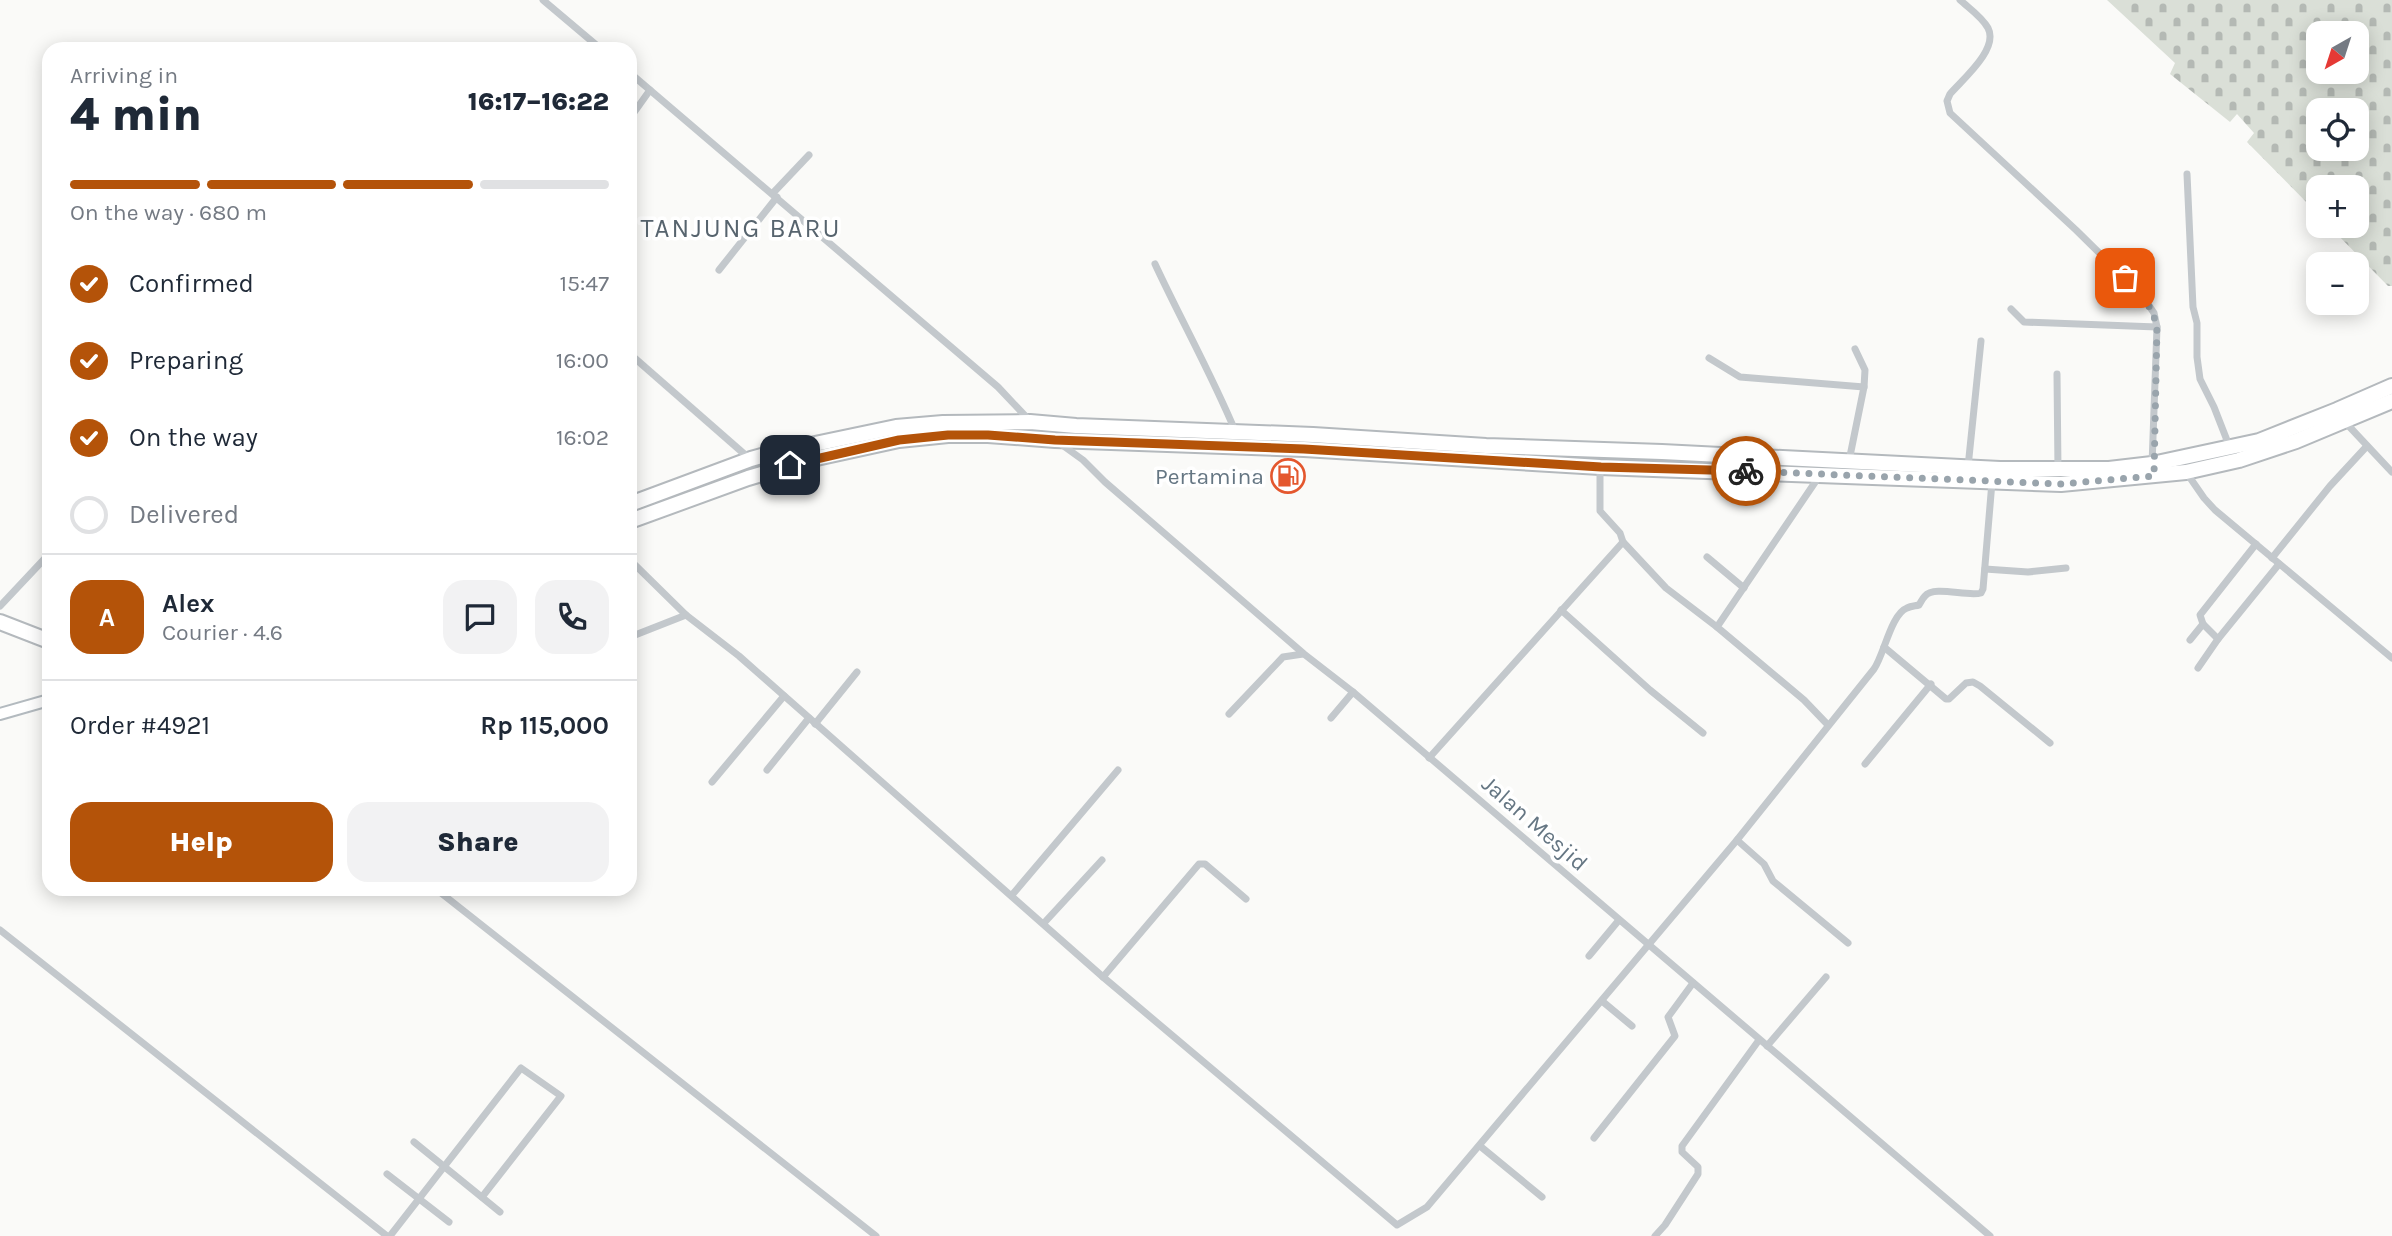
<!DOCTYPE html>
<html lang="en">
<head>
<meta charset="utf-8">
<style>
	:root { --surface:#fff; --page:#f2f2f3; --text:#1f2937; --muted:#747a83; --line:#e0e1e3; --accent:#b45309 }
	body { margin:0; font-family:Karla,sans-serif; background:var(--page); color:var(--text); height:100vh; display:flex; flex-direction:column; font-size:26px; white-space:nowrap }
	* { box-sizing:border-box; margin:0 }
	p { font-size:23px; color:var(--muted) }
	.icon { flex:none; width:38px; height:38px; fill:none; stroke:currentColor; stroke-width:2; stroke-linecap:round; stroke-linejoin:round }
	.map { position:relative; flex:1; overflow:hidden }
	.side { position:absolute; left:42px; top:42px; width:595px; height:854px; display:flex; flex-direction:column; background:var(--surface); border-radius:21px; box-shadow:0 4px 18px #0003 }
	.side>* { flex:none }
	.needle { width:46px; rotate:219deg }
	.buttons { position:absolute; left:2306px; top:21px; display:grid; gap:14px }
	.buttons a { display:grid; place-items:center; width:63px; height:63px; border-radius:14px; background:var(--surface); box-shadow:0 4px 18px #0003; font-size:35px }
	.pin { position:absolute; display:grid; place-items:center; width:60px; height:60px; color:#fff; margin:-30px; border-radius:14px; box-shadow:0 4px 10px #0006 }
	.courier { position:absolute; display:grid; place-items:center; width:70px; height:70px; margin:-35px; border:5px solid #b45309; border-radius:50%; background:#fff; color:#222; box-shadow:0 2px 9px #0007 }
	.summary em { font-style:normal; font-weight:800 }
	.summary div { display:flex; flex-direction:column-reverse }
	.summary { display:flex; align-items:center; justify-content:space-between; height:119px; padding:0 28px }
	h1 { font-size:46px; font-weight:800; line-height:52px }
	.bar { display:grid; grid-template-columns:repeat(4,1fr); gap:10px 7px; align-content:center; height:84px; padding:0 28px }
	.bar i { height:9px; border-radius:5px; background:var(--line) }
	.bar .selected { background:var(--accent) }
	.bar p { grid-column:span 4 }
	.line { display:flex; align-items:center; gap:18px; padding:0 28px; border-top:2px solid var(--line) }
	.line div { flex:1 }
	.round { display:grid; place-items:center; flex:none; width:74px; height:74px; border-radius:21px; background:var(--page) }
	ol { padding:0 28px; list-style:none }
	li { display:flex; align-items:center; gap:21px; height:77px }
	li p { margin-inline-start:auto }
	li .icon { padding:7px; border-radius:50%; background:var(--accent); color:#fff; stroke-width:4 }
	li:last-child { color:var(--muted) }
	li i { width:38px; height:38px; border:4px solid var(--line); border-radius:50% }
	.primary-button { display:flex; gap:14px; margin-top:auto; padding:14px 28px }
	.primary-button a { flex:1; height:80px; border-radius:21px; background:var(--accent); color:#fff; font-size:28px; font-weight:800; line-height:80px; text-align:center }
	.primary-button a+a { background:var(--page); color:var(--text) }
	.map>svg:first-child { display:block }
	.cemetery { fill:url(#cemetery-stones); fill-rule:evenodd }
	.lines { fill:none; stroke-linecap:round; stroke-linejoin:round }
	.secondary-casing { stroke:#b3babf; stroke-width:14 }
	.highway-casing { stroke:#b4b9bd; stroke-width:18 }
	.street { stroke:#c3c8cc; stroke-width:7 }
	.secondary { stroke:#fff; stroke-width:10 }
	.highway { stroke:#fff; stroke-width:14 }
	.done { stroke:#99a4ac; stroke-width:7; stroke-dasharray:0 12.6 }
	.route { stroke:#b45309; stroke-width:9 }
	.labels { text-anchor:middle; stroke-width:7; stroke-linejoin:round; paint-order:stroke }
	.poi-label { font-size:23px; fill:#657683; stroke:#fff; text-anchor:end }
	.street-label { font-size:23px; fill:#657683; stroke:#fff }
	.quarter-label { font-size:26px; letter-spacing:2px; fill:#57646e; stroke:#fff }
</style>
</head>
<body>
<div class="map">
<svg width="2392" height="1236" viewBox="0 0 2392 1236">
	<defs>
		<pattern id="cemetery-stones" width="16" height="16" patternUnits="userSpaceOnUse" patternTransform="scale(1.75)"><rect width="16" height="16" fill="#dadfd7"/><path d="M2 7V4a2 2 0 0 1 4 0v3zM10 15v-3a2 2 0 0 1 4 0v3z" fill="#b4b9b4"/></pattern>
	</defs>
	<rect width="100%" height="100%" fill="#fafaf8"/>
	<!-- cemetery -->
	<path class="cemetery" d="M2107,0H2392V286H2388L2329,226H2357V187H2319V215L2247,142L2254,133L2237,114L2230,122L2170,74L2175,63ZM2319,33H2357V72H2319ZM2319,110H2357V149H2319Z"/>
	<g class="lines">
		<!-- secondary casing -->
		<g class="secondary-casing">
			<polyline id="secondary" points="0,714 49,700"/>
		</g>
		<!-- highway casing -->
		<g class="highway-casing">
			<g id="highway">
				<polyline points="630,504 751,459 772,453 896,427 943,423 1030,422 1076,426 1313,435 1486,446 1662,452 2000,469 2109,469 2152,464 2259,441 2337,410 2392,386"/>
				<polyline points="630,521 748,478 812,459 899,440 948,435 988,435 1055,440 1304,449 1600,467 2061,484 2186,472 2239,460 2296,441 2392,401"/>
				<polyline points="0,622 49,641"/>
			</g>
		</g>
		<!-- street -->
		<g class="street">
			<polyline points="543,0 601,49"/>
			<path d="M1960,0C1970,9 1982,17 1988,28C1999,49 1963,79 1950,94L1947,101L1950,113L2076,230L2141,294L2154,313L2157,327L2152,465"/>
			<polyline points="630,73 998,387 1030,421"/>
			<polyline points="630,118 650,90"/>
			<polyline points="2187,174 2193,307 2197,323 2197,357 2200,379 2214,407 2230,448"/>
			<polyline points="773,193 809,155"/>
			<path d="M1155,264C1181,320 1212,375 1236,433"/>
			<polyline points="719,270 777,197"/>
			<polyline points="2011,309 2024,322 2157,327"/>
			<polyline points="1855,349 1865,370 1864,387"/>
			<polyline points="630,354 750,459"/>
			<polyline points="1709,358 1740,377 1864,387 1849,461"/>
			<polyline points="2057,374 2058,470"/>
			<polyline points="2345,422 2392,472"/>
			<polyline points="1058,442 1083,460 1105,482 1304,654 1353,692 1990,1236"/>
			<polyline points="1600,467 1600,511 1620,533 1623,542 1666,588 1717,627"/>
			<polyline points="1968,467 1981,341"/>
			<polyline points="2186,472 2204,498 2215,510 2392,658"/>
			<polyline points="1820,475 1717,627 1804,700 1828,725"/>
			<polyline points="1707,557 1744,588"/>
			<polyline points="2272,558 2330,486 2367,446"/>
			<path d="M630,560L686,615L739,656L1103,977L1397,1225L1427,1207L1737,840L1874,669C1884,655 1891,614 1907,608C1911,606 1915,606 1919,605C1921,602 1922,599 1925,596C1934,585 1967,597 1981,593L1983,589L1992,482"/>
			<polyline points="1985,569 2028,572 2066,568"/>
			<polyline points="0,606 49,554"/>
			<polyline points="1561,610 1650,690 1703,733"/>
			<polyline points="630,637 686,615"/>
			<polyline points="2218,639 2203,624 2200,615 2256,544"/>
			<polyline points="2190,640 2203,624"/>
			<polyline points="1884,647 1946,699 1949,699 1966,683 1973,682 1980,686 2050,743"/>
			<polyline points="2198,668 2218,639 2279,564"/>
			<polyline points="1229,714 1283,657 1303,654"/>
			<polyline points="1331,718 1353,692"/>
			<polyline points="815,724 857,672"/>
			<polyline points="1429,758 1623,542"/>
			<polyline points="1865,764 1931,684"/>
			<polyline points="767,770 809,718"/>
			<polyline points="712,782 784,696"/>
			<polyline points="1737,840 1764,864 1773,881 1848,943"/>
			<polyline points="436,889 876,1236"/>
			<polyline points="1012,895 1118,770"/>
			<polyline points="1044,923 1102,860"/>
			<polyline points="0,930 387,1236"/>
			<polyline points="1589,956 1619,920"/>
			<polyline points="1103,977 1199,864 1205,864 1246,899"/>
			<polyline points="1602,1001 1632,1026"/>
			<polyline points="1767,1046 1826,977"/>
			<polyline points="1594,1138 1675,1036 1668,1017 1693,983"/>
			<polyline points="414,1142 500,1212"/>
			<polyline points="1480,1146 1542,1197"/>
			<polyline points="387,1174 449,1222"/>
			<polyline points="390,1236 521,1068 561,1096 482,1197"/>
			<polyline points="1655,1236 1665,1225 1698,1174 1698,1167 1682,1152 1682,1146 1759,1040"/>
		</g>
		<!-- secondary -->
		<use href="#secondary" class="secondary"/>
		<!-- highway -->
		<use href="#highway" class="highway"/>
	</g>
	<g class="lines">
		<!-- done -->
		<path class="done" d="M1746,471L2061,484L2154,476L2157,327C2152,305 2140,293 2125,278"/>
		<!-- route -->
		<polyline class="route" points="790,465 899,440 948,435 988,435 1055,440 1304,449 1601,467 1746,471"/>
	</g>
	<!-- icons -->
	<defs>
		<g id="fuel-ring" transform="scale(1.75)"><circle r="9.5" fill="#fff" stroke="#e4572e" stroke-width="1.5"/><path d="M-5.5-6h7V0h2V4h1.3V-2.5L3-4.5l.8-.8L6-3V5H2.5V1h-1V6h-7ZM-4.2-4.7v3.2H.2V-4.7Z" fill="#e4572e"/></g>
	</defs>
	<g fill-rule="evenodd">
		<use href="#fuel-ring" x="1288" y="476"/>
	</g>
	<g class="labels">
		<!-- poi labels -->
		<g class="poi-label">
			<text x="1264" y="484">Pertamina</text>
		</g>
		<!-- street labels -->
		<g class="street-label">
			<text transform="translate(1535 823) rotate(41)" y="8">Jalan Mesjid</text>
		</g>
		<!-- quarter labels -->
		<g class="quarter-label">
			<text x="741" y="237">TANJUNG BARU</text>
		</g>
	</g>
</svg>
<div class="buttons">
<a><svg class="needle" viewBox="-14 -14 28 28"><path d="M0-13l5 13h-10z" fill="#e53935"/><path d="M0 13l5-13h-10z" fill="#747a83"/></svg></a>
<a><svg class="icon" aria-label="locate" viewBox="0 0 24 24"><circle cx="12" cy="12" r="6"/><path d="M12 2v4M12 18v4M2 12h4M18 12h4"/></svg></a>
<a>+</a>
<a>−</a>
</div>
<div class="pin" style="left:2125px;top:278px;background:#ea580c"><svg class="icon" aria-label="bag" viewBox="0 0 24 24"><path d="M5 8h14l-1 12H6zM9 8a3 3 0 0 1 6 0"/></svg></div>
<div class="pin" style="left:790px;top:465px;background:#1f2937"><svg class="icon" aria-label="home" viewBox="0 0 24 24"><path d="M3 11l9-7 9 7M6 9v11h12V9"/></svg></div>
<div class="courier" style="left:1746px;top:471px"><svg class="icon" aria-label="bike" viewBox="0 0 24 24"><circle cx="6" cy="16" r="4"/><circle cx="18" cy="16" r="4"/><path d="M6 16l4-8h5l3 8M10 8l3 8H6M13 5h3"/></svg></div>
<section class="side">
<div class="summary"><div><h1>4 min</h1><p>Arriving in</p></div><em>16:17–16:22</em></div>
<div class="bar"><i class="selected"></i><i class="selected"></i><i class="selected"></i><i></i><p>On the way · 680 m</p></div>
<ol>
<li><svg class="icon" aria-label="check" viewBox="0 0 24 24"><path d="M5 12l5 5 9-10"/></svg>Confirmed<p>15:47</p></li>
<li><svg class="icon" aria-label="check" viewBox="0 0 24 24"><path d="M5 12l5 5 9-10"/></svg>Preparing<p>16:00</p></li>
<li><svg class="icon" aria-label="check" viewBox="0 0 24 24"><path d="M5 12l5 5 9-10"/></svg>On the way<p>16:02</p></li>
<li><i></i>Delivered</li>
</ol>
<div class="line" style="height:126px"><b class="round" style="background:var(--accent);color:#fff">A</b><div><b>Alex</b><p>Courier · 4.6</p></div><a class="round"><svg class="icon" aria-label="chat" viewBox="0 0 24 24"><path d="M4 5h16v11H9l-5 4z"/></svg></a><a class="round"><svg class="icon" aria-label="phone" viewBox="0 0 24 24"><path d="M5 4h4l2 5-3 2q2 4 5 5l2-3 5 2v4C11 20 4 13 5 4z"/></svg></a></div>
<div class="line" style="height:91px"><div>Order #4921</div><b>Rp 115,000</b></div>
<div class="primary-button"><a>Help</a><a>Share</a></div>
</section>
</div>
</body>
</html>
